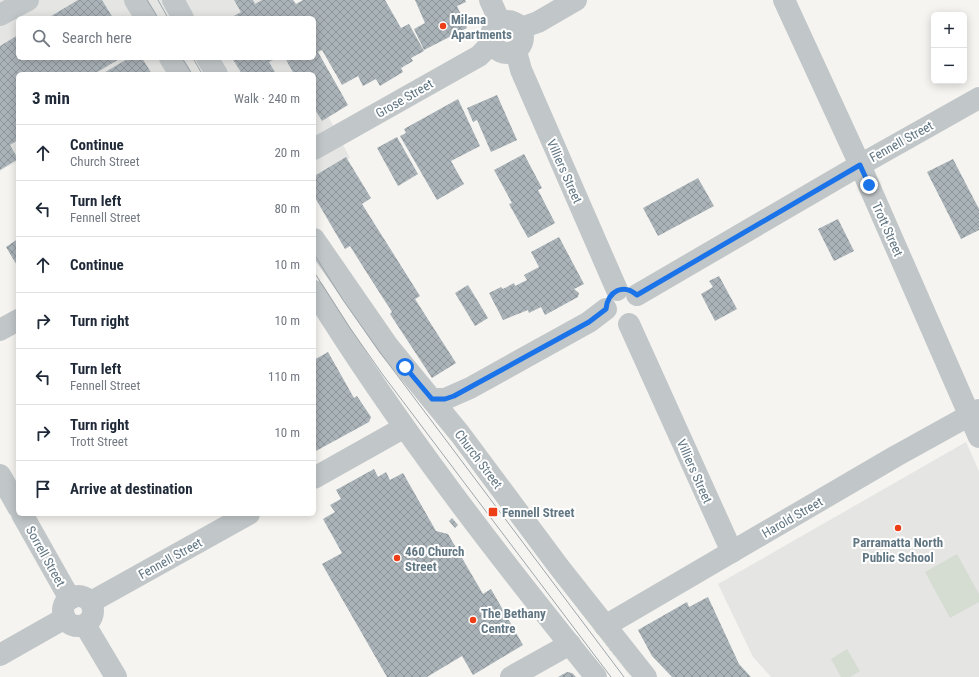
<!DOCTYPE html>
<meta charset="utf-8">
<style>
body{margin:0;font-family:"Roboto Condensed",sans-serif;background:#f2f2f3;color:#1f2937}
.controls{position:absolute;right:12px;top:12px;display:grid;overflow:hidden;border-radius:6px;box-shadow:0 2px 10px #0003}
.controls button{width:36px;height:36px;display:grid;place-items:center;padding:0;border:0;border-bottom:1px solid #e0e1e3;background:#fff;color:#1f2937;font:20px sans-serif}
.stop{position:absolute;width:12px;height:12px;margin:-9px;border:3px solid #1a73e8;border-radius:50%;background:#fff}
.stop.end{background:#1a73e8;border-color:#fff;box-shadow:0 1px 4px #0008}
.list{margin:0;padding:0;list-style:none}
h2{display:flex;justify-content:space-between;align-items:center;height:52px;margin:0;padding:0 16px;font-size:17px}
h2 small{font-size:13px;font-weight:400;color:#747a83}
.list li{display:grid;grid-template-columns:26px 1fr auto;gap:12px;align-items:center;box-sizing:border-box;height:56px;padding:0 16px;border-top:1px solid #e0e1e3}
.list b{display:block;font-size:15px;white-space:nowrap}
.list p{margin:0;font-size:13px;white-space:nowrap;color:#747a83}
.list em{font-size:13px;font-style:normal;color:#747a83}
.icon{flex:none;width:22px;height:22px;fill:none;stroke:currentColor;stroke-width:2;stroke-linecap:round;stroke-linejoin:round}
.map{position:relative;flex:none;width:979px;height:677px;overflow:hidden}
.search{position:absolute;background:#fff;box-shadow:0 2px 10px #0003;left:16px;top:16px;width:300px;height:44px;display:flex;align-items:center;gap:10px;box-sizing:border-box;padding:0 14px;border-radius:6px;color:#747a83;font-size:15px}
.panel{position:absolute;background:#fff;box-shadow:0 2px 10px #0003;left:16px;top:72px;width:300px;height:444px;border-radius:6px}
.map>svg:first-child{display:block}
.built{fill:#e5e6e4}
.grass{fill:url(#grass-dots)}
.pitch{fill:#d5dcd1}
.building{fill:url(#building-cross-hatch)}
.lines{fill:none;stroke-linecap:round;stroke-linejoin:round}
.minor{stroke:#c1c6c8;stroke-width:22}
.tram{stroke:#9fa7ac;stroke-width:1}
.route{stroke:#1a73e8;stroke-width:5}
.poi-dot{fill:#ed3e18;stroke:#fff;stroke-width:1.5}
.labels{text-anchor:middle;stroke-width:4;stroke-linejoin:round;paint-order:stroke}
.poi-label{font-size:13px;font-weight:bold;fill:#617683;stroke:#fff;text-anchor:start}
.street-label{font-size:13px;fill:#617683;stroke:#fff}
</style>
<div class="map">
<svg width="979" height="677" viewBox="0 0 979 677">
<defs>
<pattern id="grass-dots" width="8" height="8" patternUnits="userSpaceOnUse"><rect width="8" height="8" fill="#d5dcd1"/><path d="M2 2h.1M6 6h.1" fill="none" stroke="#b0b7af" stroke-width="1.8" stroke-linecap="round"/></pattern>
<pattern id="building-cross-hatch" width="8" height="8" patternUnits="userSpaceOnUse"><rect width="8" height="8" fill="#aab3b8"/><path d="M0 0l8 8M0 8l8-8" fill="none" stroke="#8e969b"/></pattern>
</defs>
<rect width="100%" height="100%" fill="#f5f4f0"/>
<!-- built -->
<g class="built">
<path d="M0 0H268L277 18H18V58H298L306 74H18V161L0 171Z"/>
<path d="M314 89 350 158 314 179Z"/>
<path d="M966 442 979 471V677H771L753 657 718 584Z"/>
</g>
<!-- grass -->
<path class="grass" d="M554 578 614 649 631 677Z"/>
<!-- pitch -->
<g class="pitch">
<path d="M957 554 979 594V602L950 618 925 572Z"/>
<path d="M847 649 860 671 850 677H841L831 659Z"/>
</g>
<!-- building -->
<g class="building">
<path d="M78 0H102L113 18H48Z"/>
<path d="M234 0H253L255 4 262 0H293L296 4 303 0H385L401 28 409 24 424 51 411 58 413 61 401 68 403 72 380 86 376 79 363 86 358 76 342 85 322 50 318 52 348 105 322 121 314 108V74H294L285 58H314V18H230L241 12Z"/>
<path d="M415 0H465L466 2 457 6 467 28 424 50 414 29 425 23Z"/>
<path d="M18 35V58H121L94 74H18V140L10 145 18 159 0 170V46Z"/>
<path d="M129 58H142L152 74H102Z"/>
<path d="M232 58H277L269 62 276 74H242Z"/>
<path d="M497 95 517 140 491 152 477 120 473 122 467 108Z"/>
<path d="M458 99 480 146 451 161 464 184 437 200 400 136 406 133 404 129Z"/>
<path d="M397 137 418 174 398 186 377 148Z"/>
<path d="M524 154 542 188 538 190 555 223 528 238 509 204 512 203 494 170Z"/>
<path d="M346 157 371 198 362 204 420 296 415 299 456 363 432 378 390 314 392 312 365 270 350 246 345 249 314 196V178L316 175Z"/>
<path d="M953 159 979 209V230L961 239 927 172Z"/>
<path d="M698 178 714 206 658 236 643 208Z"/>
<path d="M838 219 854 251 834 261 818 229Z"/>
<path d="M559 237 584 284 574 289 579 293 578 297 545 315 541 307 529 313 528 310 503 320 489 293 501 287 503 289 514 283 515 286 527 280 524 275 539 267 531 252Z"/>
<path d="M18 239V267L6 247Z"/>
<path d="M719 276 737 309 715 321 701 294 713 287 709 281Z"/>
<path d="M468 285 488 318 475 326 455 293Z"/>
<path d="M328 352 354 398 357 396 371 417 369 422 314 452V360Z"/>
<path d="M374 469 378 477 386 472 390 480 403 473 436 531 448 534 483 594 491 589 523 645 473 675 462 656 427 677H387L322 564 342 553 323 519 335 512 330 505 341 499 336 490Z"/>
<path d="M452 518 458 525 455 528 449 521Z"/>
<path d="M708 597 739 664 751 677H672L652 656 638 630 687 602 689 607Z"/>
<path d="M567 672 572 673 576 677H558Z"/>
</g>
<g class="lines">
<!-- minor -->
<g class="minor">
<path d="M135 0 146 18"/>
<path d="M173 0 183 18"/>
<path d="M490 0 500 22"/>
<path d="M784 0 860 165 979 437"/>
<path d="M0 15 28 0"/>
<circle cx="507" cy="37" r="16"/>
<path d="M521 28 538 22 576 0"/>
<path d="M516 51 521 70 617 290"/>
<path d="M170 58 180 74"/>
<path d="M207 58 217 74"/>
<path d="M314 149 479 56 492 43"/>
<path d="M314 239 388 346 460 434 559 567 646 677"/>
<path d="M314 291C399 428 495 552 596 677"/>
<path d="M637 295 860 165 979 98"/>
<path d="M629 324 732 552"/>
<path d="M0 330 18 320"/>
<path d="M432 399H445L470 388 589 322 606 309"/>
<path d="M0 475 18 507"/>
<path d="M314 478 403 428"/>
<path d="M22 514 70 599"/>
<circle cx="78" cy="611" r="15"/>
<path d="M91 602 249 514"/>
<path d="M85 625 116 677"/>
<path d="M605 626 896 456 979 410"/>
<path d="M0 655 65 618"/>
<path d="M511 677 570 644"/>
</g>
<!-- tram -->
<g class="tram">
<path d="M147 0 158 18"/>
<path d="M158 0 168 18"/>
<path d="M182 58 192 74"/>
<path d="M193 58 202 74"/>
<path d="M314 254 343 300 379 351 624 677"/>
<path d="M314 272 350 328 383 375 611 677"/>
</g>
</g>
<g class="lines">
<!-- route -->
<path class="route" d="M405 367 432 399H445L454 396 589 322 606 309C608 291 623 283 637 295L860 165 869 185"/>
</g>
<!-- markers -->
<g class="poi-dot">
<circle cx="443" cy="26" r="4"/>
<rect x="488" y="507" width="10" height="10" rx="2"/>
<circle cx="898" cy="528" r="4"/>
<circle cx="397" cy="558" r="4"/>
<circle cx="473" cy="620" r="4"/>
</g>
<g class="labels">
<!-- poi labels -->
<g class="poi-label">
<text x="451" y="24">Milana<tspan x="451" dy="15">Apartments</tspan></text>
<text x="502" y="517">Fennell Street</text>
<text x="898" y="547" text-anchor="middle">Parramatta North<tspan x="898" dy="15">Public School</tspan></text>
<text x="405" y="556">460 Church<tspan x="405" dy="15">Street</tspan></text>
<text x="481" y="618">The Bethany<tspan x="481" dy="15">Centre</tspan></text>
</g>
<!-- street labels -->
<g class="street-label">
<text transform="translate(404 98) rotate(-30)" y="5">Grose Street</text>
<text transform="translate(901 141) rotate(-29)" y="5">Fennell Street</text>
<text transform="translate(565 171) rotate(66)" y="5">Villiers Street</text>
<text transform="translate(888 229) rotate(66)" y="5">Trott Street</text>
<text transform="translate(479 459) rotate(53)" y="5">Church Street</text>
<text transform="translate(695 471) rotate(66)" y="5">Villiers Street</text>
<text transform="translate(792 517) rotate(-30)" y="5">Harold Street</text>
<text transform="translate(46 556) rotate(61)" y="5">Sorrell Street</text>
<text transform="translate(170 558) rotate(-29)" y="5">Fennell Street</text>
</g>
</g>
</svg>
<div class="controls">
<button>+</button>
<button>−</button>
</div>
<div class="stop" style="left:405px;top:367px"></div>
<div class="stop end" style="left:869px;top:185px"></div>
<div class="search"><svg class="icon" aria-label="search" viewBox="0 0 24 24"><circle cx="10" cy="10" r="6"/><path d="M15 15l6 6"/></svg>Search here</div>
<section class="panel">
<h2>3 min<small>Walk · 240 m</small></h2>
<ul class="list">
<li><svg class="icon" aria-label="ahead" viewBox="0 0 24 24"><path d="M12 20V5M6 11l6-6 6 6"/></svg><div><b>Continue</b><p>Church Street</p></div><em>20 m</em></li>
<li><svg class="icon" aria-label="left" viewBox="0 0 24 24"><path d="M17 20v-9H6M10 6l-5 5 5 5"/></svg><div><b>Turn left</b><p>Fennell Street</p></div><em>80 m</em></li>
<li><svg class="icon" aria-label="ahead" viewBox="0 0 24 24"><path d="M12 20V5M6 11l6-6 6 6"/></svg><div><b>Continue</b></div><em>10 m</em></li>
<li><svg class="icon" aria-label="right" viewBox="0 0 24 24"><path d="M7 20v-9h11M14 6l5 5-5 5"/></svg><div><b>Turn right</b></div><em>10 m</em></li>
<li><svg class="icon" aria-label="left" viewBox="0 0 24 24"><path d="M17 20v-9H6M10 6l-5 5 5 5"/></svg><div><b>Turn left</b><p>Fennell Street</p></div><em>110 m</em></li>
<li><svg class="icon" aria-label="right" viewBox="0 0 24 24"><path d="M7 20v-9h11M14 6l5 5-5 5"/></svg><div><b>Turn right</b><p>Trott Street</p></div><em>10 m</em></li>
<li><svg class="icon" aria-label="arrive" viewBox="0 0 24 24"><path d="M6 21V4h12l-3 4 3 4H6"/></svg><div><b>Arrive at destination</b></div></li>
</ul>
</section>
</div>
